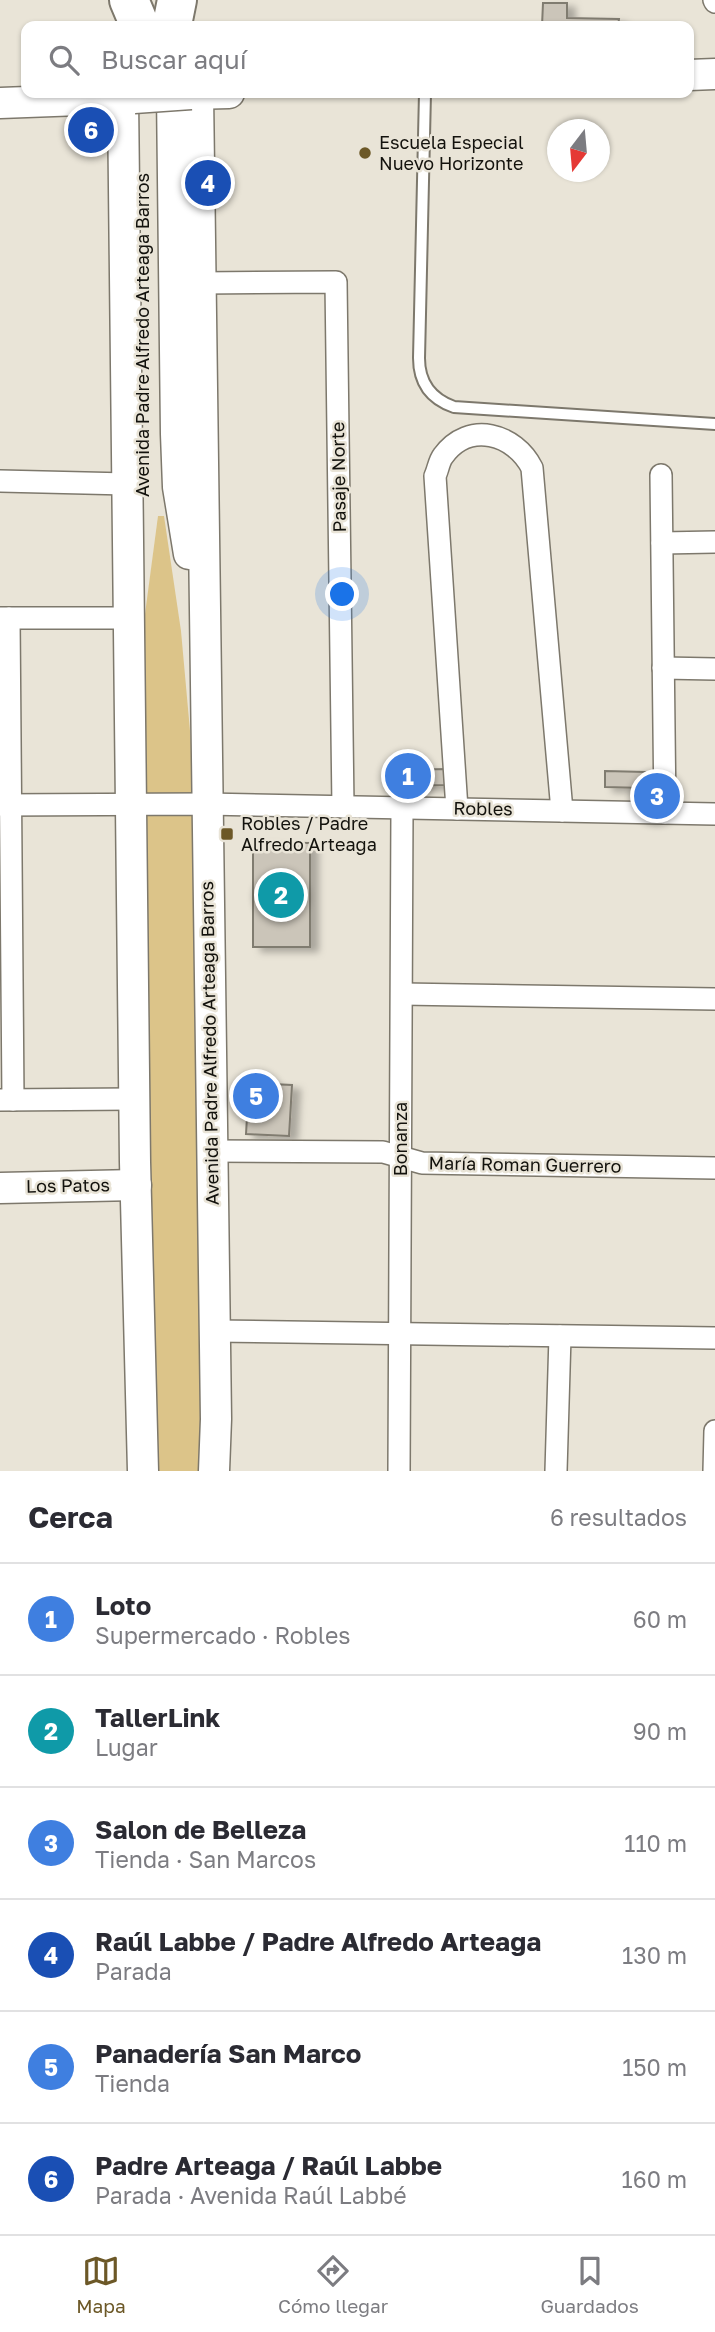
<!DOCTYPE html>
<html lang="es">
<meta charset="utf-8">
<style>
body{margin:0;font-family:"Golos Text",sans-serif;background:#f7f7f7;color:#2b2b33}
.compass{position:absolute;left:547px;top:119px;width:63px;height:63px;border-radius:50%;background:#fff;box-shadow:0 2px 5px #0004;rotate:196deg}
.you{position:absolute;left:343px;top:595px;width:24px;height:24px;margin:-18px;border:5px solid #fff;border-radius:50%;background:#1a73e8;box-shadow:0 0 0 10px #1a73e833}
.badge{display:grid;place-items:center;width:46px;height:46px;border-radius:50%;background:#6c5827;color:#fff;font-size:23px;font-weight:700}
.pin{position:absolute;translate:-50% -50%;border:4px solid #fff;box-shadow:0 2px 7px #0006}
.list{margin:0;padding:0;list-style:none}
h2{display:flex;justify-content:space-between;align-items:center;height:91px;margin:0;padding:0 28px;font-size:30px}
h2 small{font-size:23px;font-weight:400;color:#7c7c81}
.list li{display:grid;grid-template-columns:46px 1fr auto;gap:21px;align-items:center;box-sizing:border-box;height:112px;padding:0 28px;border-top:2px solid #e1e1e2}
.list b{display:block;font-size:26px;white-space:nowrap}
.list p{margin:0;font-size:23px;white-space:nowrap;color:#7c7c81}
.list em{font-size:23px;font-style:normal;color:#7c7c81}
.icon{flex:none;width:38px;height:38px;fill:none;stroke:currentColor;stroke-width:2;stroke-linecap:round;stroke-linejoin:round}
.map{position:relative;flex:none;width:715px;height:1471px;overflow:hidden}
.search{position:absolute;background:#fff;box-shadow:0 2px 5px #0004;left:21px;right:21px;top:21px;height:77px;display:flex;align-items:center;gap:18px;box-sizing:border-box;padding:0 24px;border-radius:14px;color:#7c7c81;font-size:26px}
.sheet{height:763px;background:#fff}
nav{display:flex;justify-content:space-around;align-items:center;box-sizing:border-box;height:98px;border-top:2px solid #e1e1e2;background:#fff;font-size:19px;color:#7c7c81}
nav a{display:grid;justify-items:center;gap:4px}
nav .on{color:#6c5827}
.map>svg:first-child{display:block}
.green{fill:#dcc489}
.building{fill:#cbc5b9;stroke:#807b70;stroke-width:2;filter:url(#shadow)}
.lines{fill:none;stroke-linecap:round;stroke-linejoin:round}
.lane-casing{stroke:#7d786c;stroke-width:14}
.street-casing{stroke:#7d786c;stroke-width:24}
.secondary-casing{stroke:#7d786c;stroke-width:33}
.highway-casing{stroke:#7d786c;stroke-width:42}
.lane{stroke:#fff;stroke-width:10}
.street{stroke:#fff;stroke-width:21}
.secondary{stroke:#fff;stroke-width:30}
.highway{stroke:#fff;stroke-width:38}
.secondary-bridge-casing{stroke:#7d786c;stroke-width:33;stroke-linecap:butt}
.secondary-bridge{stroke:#fff;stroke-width:30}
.poi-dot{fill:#6c5827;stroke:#e9e4d7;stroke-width:2.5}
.labels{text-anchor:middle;stroke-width:5;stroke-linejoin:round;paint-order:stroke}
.poi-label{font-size:18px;fill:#13120d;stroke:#e9e4d7;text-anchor:start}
.street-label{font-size:18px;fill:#13120d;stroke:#e9e4d7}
</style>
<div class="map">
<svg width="715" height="1471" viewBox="0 0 715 1471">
<defs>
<filter id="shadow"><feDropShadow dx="8" dy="4.5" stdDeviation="3.5" flood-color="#0004"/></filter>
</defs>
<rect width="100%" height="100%" fill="#e9e4d7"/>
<!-- green -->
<path class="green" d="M158 516H164L181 631 194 775 202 1471H153L143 629Z"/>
<!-- building -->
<g class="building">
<path d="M543 3H567V18L619 19 618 26H542Z"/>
<path d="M447 769V785L398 786 397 770Z"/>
<path d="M605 771 646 772 645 788 605 787Z"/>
<path d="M253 842 310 843V947H253Z"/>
<path d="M249 1083 292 1085 289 1136 246 1134Z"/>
</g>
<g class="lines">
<!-- lane casing -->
<g class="lane-casing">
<path id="lane" d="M425 93 419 358C419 383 431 399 454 407L715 424"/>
</g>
<!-- street casing -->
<g class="street-casing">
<g id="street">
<path d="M714 0 715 2"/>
<path d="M200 283 336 282 343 807"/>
<path d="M661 475 665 813"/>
<path d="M0 481 127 484"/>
<path d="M662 543 715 542"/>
<path d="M0 618H130"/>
<path d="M9 618 13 1100"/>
<path d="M663 668 715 669"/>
<path d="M0 805 206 804 715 814"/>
<path d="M457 809 435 476C438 470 439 461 443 456 469 420 515 434 532 468L562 811"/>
<path d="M402 994 715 999"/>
<path d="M0 1100 134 1099"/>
<path d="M211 1151 383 1152 422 1163 715 1168"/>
<path d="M215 1331 715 1338"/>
<path d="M399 1471 402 808"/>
<path d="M556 1471 560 1336"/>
<path d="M714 1471 715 1431"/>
</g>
</g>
<!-- secondary casing -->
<g class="secondary-casing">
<g id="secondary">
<path d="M689 75 715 74"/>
<path d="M172 93 176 434 178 487 189 554"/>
<path d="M191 94 229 93"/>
<path d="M198 94 216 1419 214 1471"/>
<path d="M123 98 135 1162 143 1471"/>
<path d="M0 103 134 98"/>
<path d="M0 1188 136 1185"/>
</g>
</g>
<!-- highway casing -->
<g class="highway-casing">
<g id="highway">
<path d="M129 0 140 26"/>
<path d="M172 25 177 0"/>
</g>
</g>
<!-- lane -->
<use href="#lane" class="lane"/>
<!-- street -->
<use href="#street" class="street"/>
<!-- secondary -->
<use href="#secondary" class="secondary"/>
<!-- highway -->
<use href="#highway" class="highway"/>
<!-- secondary-bridge casing -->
<g class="secondary-bridge-casing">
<path id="secondary-bridge" d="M134 98 191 94"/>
</g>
<!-- secondary-bridge -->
<use href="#secondary-bridge" class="secondary-bridge"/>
</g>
<!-- markers -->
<g class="poi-dot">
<circle cx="365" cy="153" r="7"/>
<rect x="220" y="827" width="14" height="14" rx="3.5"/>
</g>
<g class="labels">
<!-- poi labels -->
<g class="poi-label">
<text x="379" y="149">Escuela Especial<tspan x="379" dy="21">Nuevo Horizonte</tspan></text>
<text x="241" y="830">Robles / Padre<tspan x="241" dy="21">Alfredo Arteaga</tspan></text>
</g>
<!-- street labels -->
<g class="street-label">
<text transform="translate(143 335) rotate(-90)" y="6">Avenida Padre Alfredo Arteaga Barros</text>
<text transform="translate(339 477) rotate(-91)" y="6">Pasaje Norte</text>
<text transform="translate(483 809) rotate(1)" y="6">Robles</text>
<text transform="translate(210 1043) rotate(-91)" y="6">Avenida Padre Alfredo Arteaga Barros</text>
<text transform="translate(401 1139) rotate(-90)" y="6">Bonanza</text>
<text transform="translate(525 1165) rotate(1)" y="6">María Roman Guerrero</text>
<text transform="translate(68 1186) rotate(-1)" y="6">Los Patos</text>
</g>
</g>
</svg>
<svg class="compass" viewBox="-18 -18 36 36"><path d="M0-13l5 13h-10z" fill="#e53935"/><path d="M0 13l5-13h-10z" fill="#7c7c81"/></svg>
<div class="you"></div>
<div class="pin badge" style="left:408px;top:776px;background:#3f7fe0">1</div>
<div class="pin badge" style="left:281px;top:895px;background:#0f9aa8">2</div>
<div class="pin badge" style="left:657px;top:796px;background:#3f7fe0">3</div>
<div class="pin badge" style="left:208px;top:183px;background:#1a4fb4">4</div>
<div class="pin badge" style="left:256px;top:1096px;background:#3f7fe0">5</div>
<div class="pin badge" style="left:91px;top:130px;background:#1a4fb4">6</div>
<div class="search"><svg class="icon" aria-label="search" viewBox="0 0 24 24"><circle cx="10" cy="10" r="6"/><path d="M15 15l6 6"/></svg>Buscar aquí</div>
</div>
<section class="sheet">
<h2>Cerca<small>6 resultados</small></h2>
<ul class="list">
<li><span class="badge" style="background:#3f7fe0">1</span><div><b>Loto</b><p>Supermercado · Robles</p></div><em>60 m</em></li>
<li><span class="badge" style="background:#0f9aa8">2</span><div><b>TallerLink</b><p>Lugar</p></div><em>90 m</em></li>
<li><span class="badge" style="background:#3f7fe0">3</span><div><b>Salon de Belleza</b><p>Tienda · San Marcos</p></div><em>110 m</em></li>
<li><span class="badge" style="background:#1a4fb4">4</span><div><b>Raúl Labbe / Padre Alfredo Arteaga</b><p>Parada</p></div><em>130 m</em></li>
<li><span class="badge" style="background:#3f7fe0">5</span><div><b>Panadería San Marco</b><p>Tienda</p></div><em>150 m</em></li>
<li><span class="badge" style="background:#1a4fb4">6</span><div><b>Padre Arteaga / Raúl Labbe</b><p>Parada · Avenida Raúl Labbé</p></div><em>160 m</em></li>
</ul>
</section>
<nav>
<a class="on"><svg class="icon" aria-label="map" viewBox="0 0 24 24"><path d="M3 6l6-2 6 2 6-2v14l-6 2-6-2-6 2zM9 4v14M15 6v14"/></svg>Mapa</a>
<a><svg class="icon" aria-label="directions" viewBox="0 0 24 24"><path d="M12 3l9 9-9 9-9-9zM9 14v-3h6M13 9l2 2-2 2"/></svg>Cómo llegar</a>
<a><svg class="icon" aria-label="saved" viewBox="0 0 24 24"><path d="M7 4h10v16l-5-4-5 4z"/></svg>Guardados</a>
</nav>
